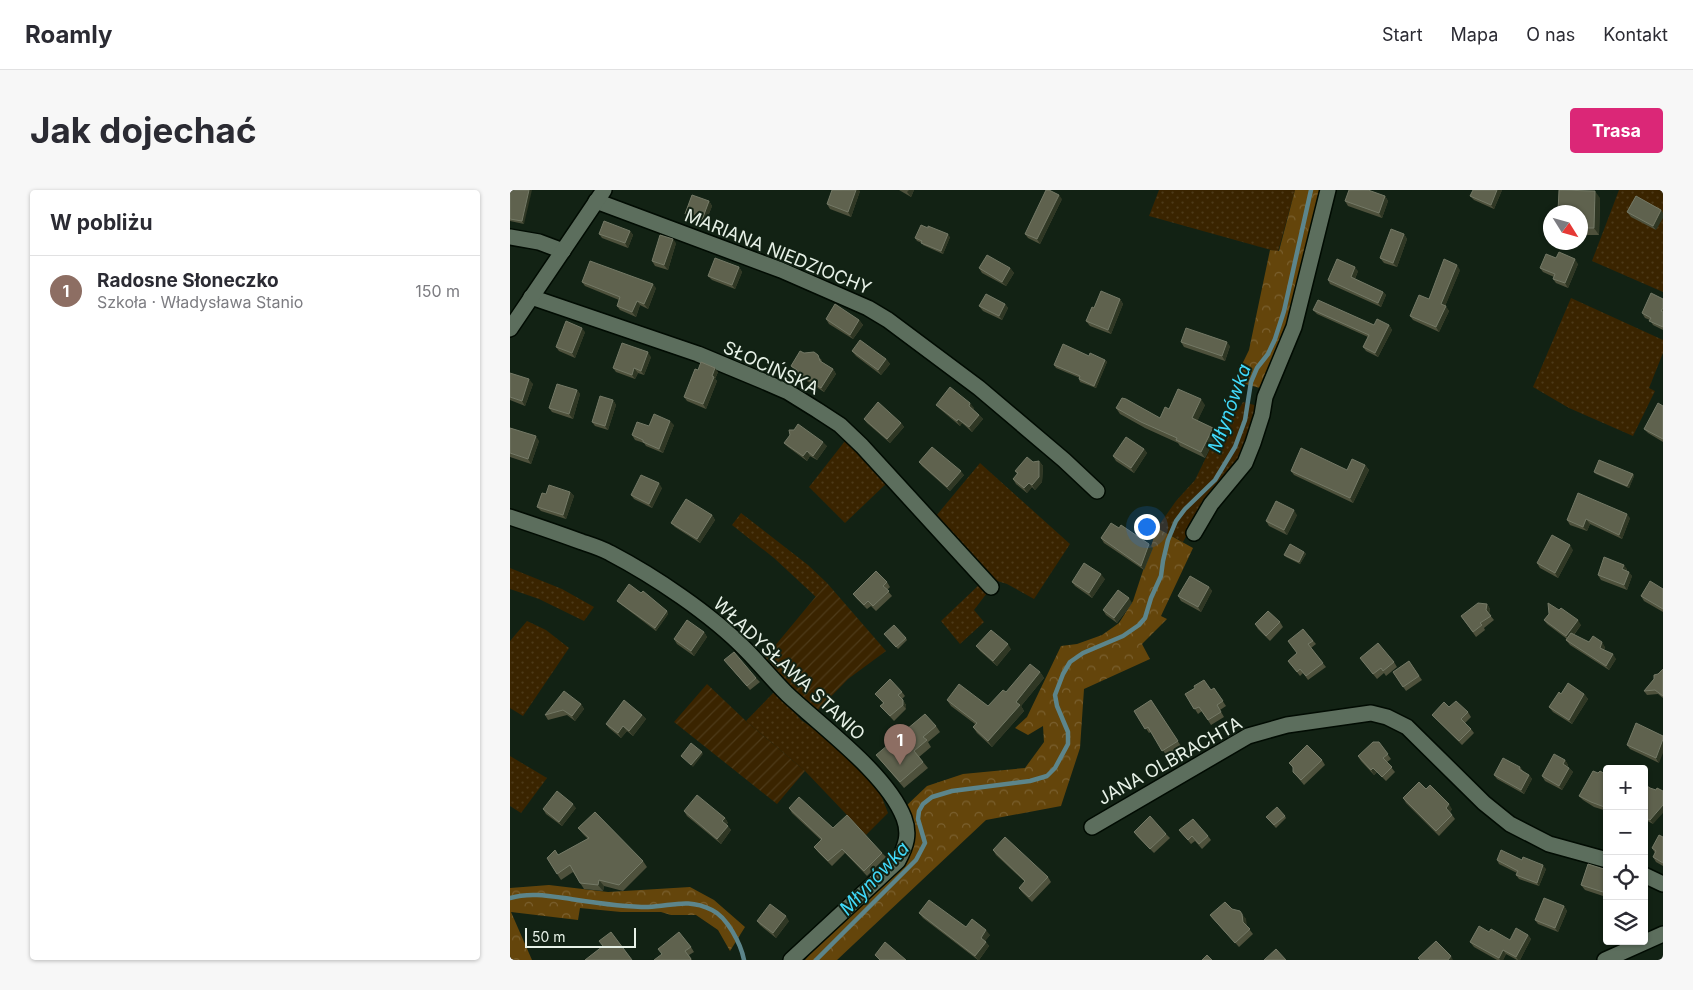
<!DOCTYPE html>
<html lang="pl">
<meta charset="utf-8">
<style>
body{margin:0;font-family:Inter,sans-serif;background:#f7f7f7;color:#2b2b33}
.controls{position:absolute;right:15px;bottom:15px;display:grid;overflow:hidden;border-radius:5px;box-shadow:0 1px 4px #0004}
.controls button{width:45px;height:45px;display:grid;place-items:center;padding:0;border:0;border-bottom:1px solid #e1e1e2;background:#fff;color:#2b2b33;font:25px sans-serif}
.compass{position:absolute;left:1033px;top:15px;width:45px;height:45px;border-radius:50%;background:#fff;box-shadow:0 1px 4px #0004;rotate:127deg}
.scale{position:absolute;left:15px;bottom:12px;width:111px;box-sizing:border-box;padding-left:5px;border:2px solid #e7f1e7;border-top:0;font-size:14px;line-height:18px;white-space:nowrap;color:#e7f1e7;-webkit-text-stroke:4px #122214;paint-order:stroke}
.you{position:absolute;left:636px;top:336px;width:18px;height:18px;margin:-12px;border:4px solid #fff;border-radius:50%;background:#1a73e8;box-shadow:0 0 0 8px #1a73e833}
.badge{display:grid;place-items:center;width:32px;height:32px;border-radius:50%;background:#db2777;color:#fff;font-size:16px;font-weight:700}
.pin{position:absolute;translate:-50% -41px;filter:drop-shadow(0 1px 2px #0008)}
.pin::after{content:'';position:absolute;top:26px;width:18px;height:15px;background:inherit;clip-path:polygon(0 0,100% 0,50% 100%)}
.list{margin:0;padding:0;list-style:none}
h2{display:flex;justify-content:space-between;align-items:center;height:65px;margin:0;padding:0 20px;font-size:21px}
h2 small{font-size:16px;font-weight:400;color:#7c7c81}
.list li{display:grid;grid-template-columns:32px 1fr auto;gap:15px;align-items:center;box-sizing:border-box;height:70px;padding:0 20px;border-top:1px solid #e1e1e2}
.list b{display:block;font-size:19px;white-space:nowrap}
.list p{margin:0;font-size:16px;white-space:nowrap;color:#7c7c81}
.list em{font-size:16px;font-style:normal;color:#7c7c81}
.icon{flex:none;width:28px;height:28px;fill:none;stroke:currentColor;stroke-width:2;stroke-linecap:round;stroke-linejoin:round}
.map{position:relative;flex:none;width:1153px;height:770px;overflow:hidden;border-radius:5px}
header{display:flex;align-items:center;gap:30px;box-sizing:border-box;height:70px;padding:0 25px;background:#fff;border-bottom:1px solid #e1e1e2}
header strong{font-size:24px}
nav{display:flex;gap:28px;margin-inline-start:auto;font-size:18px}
.intro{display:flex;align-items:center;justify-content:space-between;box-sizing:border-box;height:120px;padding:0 30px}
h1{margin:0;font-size:35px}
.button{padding:12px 22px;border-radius:5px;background:#db2777;color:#fff;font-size:18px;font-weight:700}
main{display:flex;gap:30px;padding:0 30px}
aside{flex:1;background:#fff;border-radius:5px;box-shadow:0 1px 4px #0004}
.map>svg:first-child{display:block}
.grass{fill:url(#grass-dots)}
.forest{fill:url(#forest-crowns)}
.garden{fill:url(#garden-furrows)}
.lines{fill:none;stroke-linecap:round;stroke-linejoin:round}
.stream{stroke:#5c858b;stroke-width:4.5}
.minor-casing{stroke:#010b02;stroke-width:18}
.minor{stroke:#5c6e5d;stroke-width:15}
.wall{fill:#4e513c}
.shaded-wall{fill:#2f3724}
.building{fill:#5f624e;stroke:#747966}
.labels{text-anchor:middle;stroke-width:4;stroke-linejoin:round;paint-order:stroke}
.street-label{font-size:18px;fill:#e7f1e7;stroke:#122214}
.water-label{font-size:19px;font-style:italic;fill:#41dafb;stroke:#122214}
</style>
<header>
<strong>Roamly</strong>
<nav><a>Start</a><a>Mapa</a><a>O nas</a><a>Kontakt</a></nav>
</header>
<div class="intro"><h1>Jak dojechać</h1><a class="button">Trasa</a></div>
<main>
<aside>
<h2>W pobliżu<small></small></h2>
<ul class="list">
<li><span class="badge" style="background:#8d6e63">1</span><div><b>Radosne Słoneczko</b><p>Szkoła · Władysława Stanio</p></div><em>150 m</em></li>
</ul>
</aside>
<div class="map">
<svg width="1153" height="770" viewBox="0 0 1153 770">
<defs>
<pattern id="grass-dots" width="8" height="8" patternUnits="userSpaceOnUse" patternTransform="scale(1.25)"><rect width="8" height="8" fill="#3a2400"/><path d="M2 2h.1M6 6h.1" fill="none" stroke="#4d3a19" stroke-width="1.8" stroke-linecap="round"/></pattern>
<pattern id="forest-crowns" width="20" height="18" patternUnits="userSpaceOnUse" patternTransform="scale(1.25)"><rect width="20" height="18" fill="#64450b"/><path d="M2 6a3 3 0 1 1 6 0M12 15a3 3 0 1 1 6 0" fill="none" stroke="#7a602f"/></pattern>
<pattern id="garden-furrows" width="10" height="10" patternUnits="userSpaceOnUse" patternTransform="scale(1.25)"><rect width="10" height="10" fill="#3a2400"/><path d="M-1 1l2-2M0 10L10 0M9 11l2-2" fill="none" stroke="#4d3a19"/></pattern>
</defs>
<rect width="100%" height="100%" fill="#122214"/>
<!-- grass -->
<g class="grass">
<path d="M649 0H785L768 62 639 26Z"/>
<path d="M1109 0H1153V102L1082 71Z"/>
<path d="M1061 108 1153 150V163L1139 198 1145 201 1123 246 1059 218 1023 197Z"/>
<path d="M733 212 748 216 729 271 690 320 673 352 647 338 666 311 685 290 721 216 729 219Z"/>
<path d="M335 251 378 292 335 333 299 297Z"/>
<path d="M470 273 560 354 524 409 497 394 484 390 426 326Z"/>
<path d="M231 323 298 375 317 393 306 407 264 368 222 335Z"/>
<path d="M0 378 52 399 84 417 74 431 29 409 0 399Z"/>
<path d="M471 393 477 403 464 420 474 432 450 454 431 431Z"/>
<path d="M17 431 36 440 59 458 13 526 0 518V451Z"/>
<path d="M266 500 291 530 319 549 347 574 371 605 378 623 356 645 295 581 236 531Z"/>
<path d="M0 566 37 588 11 623 0 616Z"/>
</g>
<!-- forest -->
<g class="forest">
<path d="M785 0H812C799 54 787 115 766 167 762 177 755 188 750 198L724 191 739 160 760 60 769 61Z"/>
<path d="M647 338 683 358 651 426 657 429 632 454 640 469 574 499 570 558 551 616 476 630 327 770H295L314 748 391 676 396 616 417 596 453 584 515 578 534 552 533 536 518 545 505 538 517 527 551 456 567 454 592 445 609 433 623 411Z"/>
<path d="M39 695 98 702 180 697 204 710 235 737 220 761 208 740 186 725H161L151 722H111L70 718 68 730 1 722 22 770H0V698Z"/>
</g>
<!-- garden -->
<g class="garden">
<path d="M317 393 376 461 338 489 306 522 254 469Z"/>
<path d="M197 494 236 531 295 581 267 614 164 532Z"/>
</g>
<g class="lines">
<!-- stream -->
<g class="stream">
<path d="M0 708C20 702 40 706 61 709 87 713 112 717 138 717 163 716 177 708 202 720 217 727 231 754 234 770"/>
<path d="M306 770 406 670 415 653 408 629 409 621 413 614 422 607 442 601 520 591 537 586 545 578 558 554V542L547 516 545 505 553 484 560 472 573 463 613 446 629 435 635 428 641 408 651 386 653 371 658 350 666 331 675 319 705 290 725 257 735 230 741 192 747 178 758 164 765 149 774 121 801 0"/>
</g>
<!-- minor casing -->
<g class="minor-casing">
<g id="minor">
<path d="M86 11 271 80 358 118 378 130 469 198 554 270 587 301"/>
<path d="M0 47 29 52 53 61"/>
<path d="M21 107 188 164 253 191 278 202 307 220 330 235 352 256 481 397"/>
<path d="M0 139 94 0"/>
<path d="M0 327C24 335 48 343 72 352 81 355 91 358 100 363 144 386 201 424 236 460 250 474 263 490 277 504 312 537 377 584 394 628 400 644 396 656 388 671L281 770"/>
<path d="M684 343 701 314 735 273 743 253 752 225 755 207 784 137 818 0"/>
<path d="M582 637 738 546 777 535 861 523 877 527 897 537 974 613 1000 634 1039 654 1097 670"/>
<path d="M1134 685 1153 694"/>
<path d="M1095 770 1153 744"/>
</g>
</g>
<!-- minor -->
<use href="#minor" class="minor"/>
</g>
<!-- wall -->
<g class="wall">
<path d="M0 0 14 34 0 31Z"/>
<path d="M389 0H404L401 7Z"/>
<path d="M992 0 984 19 964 10 960 6Z"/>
<path d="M350 1 341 27 320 19 317 14Z"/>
<path d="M875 6 878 11 872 28 838 16 835 11Z"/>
<path d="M1126 6 1146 40 1121 27 1117 22Z"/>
<path d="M1090 8 1089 45H1070V22Z"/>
<path d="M552 9 530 54 518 48 515 44Z"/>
<path d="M199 11 202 16 195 34 178 28 175 24Z"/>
<path d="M120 41 123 45 118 58 92 48 89 44Z"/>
<path d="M894 44 897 49 887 77 874 73 870 68Z"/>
<path d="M440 47 433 64 413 55 412 53 407 51 405 48Z"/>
<path d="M166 53 158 80 145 76 142 71Z"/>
<path d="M1046 68 1068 74 1058 98 1046 93 1043 89 1044 87 1033 82 1030 78Z"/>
<path d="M229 77 232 82 225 99 202 90 198 86Z"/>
<path d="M469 78H500L504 83 496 96 472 83Z"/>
<path d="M950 80 935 116 939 121 929 142 903 130 900 126Z"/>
<path d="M848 81 845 89 873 102 876 105 871 117 820 94 818 90Z"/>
<path d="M72 92 146 98 138 119 130 115 126 127 110 120 107 116 109 110 75 96Z"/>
<path d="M610 109 613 114 601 144 580 136 576 131 584 118Z"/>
<path d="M1153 109V140L1143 135 1140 130 1135 128 1132 123Z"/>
<path d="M495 114 498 118 492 130 473 121 469 116Z"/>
<path d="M803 120 864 135H879L882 140 868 167 856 161 853 157 858 147 807 124Z"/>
<path d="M316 129 349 130 353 135 343 149 319 134Z"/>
<path d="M75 142 65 168 49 161 46 157Z"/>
<path d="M671 152 720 156 715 171 674 157Z"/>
<path d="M342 161 376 169 380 174 371 185 346 166Z"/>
<path d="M294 163 311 169 312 172 323 179 326 184 314 202 289 186 281 176Z"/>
<path d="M141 167 134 185 128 183 125 189 106 182 103 178Z"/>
<path d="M595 170 597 172 586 198 570 192 569 189 570 188 546 178 544 175Z"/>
<path d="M188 180 208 182 205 189 207 191 196 219 177 211 174 207Z"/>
<path d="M0 183 23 194 15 216 0 210Z"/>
<path d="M67 200 70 204 63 229 42 222 39 218Z"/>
<path d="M103 210 106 215 98 240 85 236 82 232Z"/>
<path d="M426 215 464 218 463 219 473 229 462 242 452 233 450 236 430 219Z"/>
<path d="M695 215 687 231 703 238 707 244 695 268 670 256 668 253 635 238 610 224 606 218 650 228 659 219Z"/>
<path d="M1153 216V252L1138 243 1134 239Z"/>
<path d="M354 229 391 233 394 237 380 253 357 233Z"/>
<path d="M164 235 153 263 136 256 134 253 125 250 122 245 139 236Z"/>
<path d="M0 238 29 251 21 274 0 267Z"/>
<path d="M274 253 317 256 307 270 300 266 297 271 278 257Z"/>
<path d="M634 259 637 263 624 283 606 271 603 266Z"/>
<path d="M529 271 533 276 532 292 525 300 522 297 517 303 506 294 503 289 507 284 505 281 523 272Z"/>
<path d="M409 272 454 285 440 301 412 276Z"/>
<path d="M855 275 859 280 843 313 784 285 781 281 837 280Z"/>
<path d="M1084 282 1123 284 1124 286 1119 298 1086 284Z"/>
<path d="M152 298 142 318 124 309 121 305Z"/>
<path d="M60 302 64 306 56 329 31 321 27 317 36 304Z"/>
<path d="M202 325 205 330 190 353 165 337 161 333Z"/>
<path d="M787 325 777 345 759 336 756 331Z"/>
<path d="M1120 328 1112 349 1080 334 1077 341 1060 335 1057 330Z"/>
<path d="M609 338 643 358 634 380 594 353 591 348Z"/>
<path d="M1063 360 1048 388 1030 378 1027 373Z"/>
<path d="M794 362 796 364 790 374 776 367 774 365Z"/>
<path d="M1117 379V381L1122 386 1117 400 1091 390 1088 385Z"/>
<path d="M595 389 582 408 565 396 562 392Z"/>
<path d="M377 392 380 397 377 400 382 406 366 421 361 416 357 419 346 408 343 404Z"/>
<path d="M699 397 702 401 691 422 671 411 668 406Z"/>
<path d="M1153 399V422L1134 411 1131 406Z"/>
<path d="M107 411 157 421 158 424 146 441 109 413Z"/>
<path d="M622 413 607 433 596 425 593 420Z"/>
<path d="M977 414 980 419 979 424 984 430 974 438 975 440 966 447 951 426Z"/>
<path d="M1039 424 1071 435 1064 445 1079 452 1095 457 1094 460 1106 469 1099 480 1060 455 1056 450 1057 449 1037 434 1034 430Z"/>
<path d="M770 432 773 437 760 451 748 439 745 434Z"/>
<path d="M793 439 806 454 801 458 816 477 798 490 793 483 790 486 778 471 787 463Z"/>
<path d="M194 442 197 447 184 466 167 454 164 449Z"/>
<path d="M374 444 396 448 397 450 388 459Z"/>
<path d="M466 456 501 459 487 476 470 461Z"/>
<path d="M850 468 884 472 887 477 876 486 874 483 867 489Z"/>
<path d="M214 470 246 488 250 492 240 500Z"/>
<path d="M899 471 912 490 896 501 883 482Z"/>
<path d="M1153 479V508L1148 504 1137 505 1134 501 1148 484Z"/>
<path d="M530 482 534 488 511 516 514 521 482 557 467 543 463 537 465 534 441 516 437 510 478 516 496 502Z"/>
<path d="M704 498 716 516 710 520 714 527 701 535 692 521 688 524 675 504 701 500Z"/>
<path d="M392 502 395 506 392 509 396 515V519L384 531 370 516 373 513 365 504Z"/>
<path d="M1051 504H1074L1078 509 1062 534 1043 522 1039 517Z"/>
<path d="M641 510 671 556 656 565 641 542 639 543 624 521Z"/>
<path d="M71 514 74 519 65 531 57 525 38 530 35 525Z"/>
<path d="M939 517 958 522 961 527 955 533 961 539 964 543 952 555 922 525Z"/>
<path d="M132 525 136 529 123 546 117 541 111 548 99 538 96 534Z"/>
<path d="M1126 533 1149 573 1120 559 1117 555Z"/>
<path d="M426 536 430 542 418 552 421 557 409 567 418 578 394 598 366 565Z"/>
<path d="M869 552 881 569 877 572 885 582 876 591 867 582 864 585 851 571 848 566Z"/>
<path d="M812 570 815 575 794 595 783 582V578L779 573Z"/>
<path d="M1055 570 1058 575 1057 577 1059 578 1063 582 1052 600 1035 591 1032 586Z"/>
<path d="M1010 577 1013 581 1019 585 1022 589 1014 604 987 589 984 585Z"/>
<path d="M1088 583 1097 585V621L1084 617 1073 610 1069 606Z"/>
<path d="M1134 594 1143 634 1134 629Z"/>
<path d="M893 608 942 619 940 622 945 629 929 646 896 613Z"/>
<path d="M66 618 52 636 36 624 33 619Z"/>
<path d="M279 618 323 638 372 663 376 667 357 686 335 663 322 676 308 662 304 657 311 650 282 623Z"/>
<path d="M174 621 215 628 218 633 216 634 221 640 211 654 177 626Z"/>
<path d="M775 626 776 628 766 638 756 627Z"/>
<path d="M68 638 133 671 137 677 113 701 94 696 93 701 74 699 63 682 51 690 37 668 48 665 78 649 73 644Z"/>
<path d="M669 640 698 646 701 650 692 659 685 651 681 654Z"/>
<path d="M624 642 656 644 660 648 644 663 627 646Z"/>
<path d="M1153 647V676L1146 672 1143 667 1145 663 1142 658Z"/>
<path d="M483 660 538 687 541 692 522 712 512 702 509 698 515 692 486 665Z"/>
<path d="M987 670H1012L1036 679 1029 696 1009 689 1006 685 1007 683 989 674Z"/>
<path d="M1078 674 1096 707 1075 700 1071 695Z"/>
<path d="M1054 716 1057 721 1048 742 1028 734 1025 730Z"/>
<path d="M722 719 736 729V735L743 744 729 757 704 730 700 725Z"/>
<path d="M409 723 480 745 475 751 479 756 469 770H468L413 728Z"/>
<path d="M247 731H279L266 748 250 735Z"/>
<path d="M979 742 1000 750 1018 745 1021 749 1010 770H1007L996 764 993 770H987L964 757 960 752Z"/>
<path d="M181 757 184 762 179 765 182 770H144Z"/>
</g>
<!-- shaded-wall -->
<g class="shaded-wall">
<path d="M19 0H22L14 34 12 31Z"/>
<path d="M346 0H349L350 1 341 27 338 22Z"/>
<path d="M399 0H404L401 7 397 2Z"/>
<path d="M987 0H992L984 19 981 15Z"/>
<path d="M1085 1 1090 8 1089 45 1084 38Z"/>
<path d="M549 5 552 9 530 54 527 49Z"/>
<path d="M875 6 878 11 872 28 869 23Z"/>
<path d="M199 11 202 16 195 34 192 30Z"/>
<path d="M1151 20 1153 23V28L1146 40 1143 36Z"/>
<path d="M120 41 123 45 118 58 115 53Z"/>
<path d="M438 44 440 47 433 64 431 61Z"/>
<path d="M894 44 897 49 887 77 883 73Z"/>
<path d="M163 49 166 53 158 80 154 75Z"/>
<path d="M1065 69 1068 74 1058 98 1055 93Z"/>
<path d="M947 75 950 80 934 119 931 114Z"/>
<path d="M229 77 232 82 225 99 222 95Z"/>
<path d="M845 77 848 81 844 91 841 87Z"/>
<path d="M500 78 504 83 496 96 492 92Z"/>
<path d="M143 94 146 98 138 119 134 114Z"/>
<path d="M873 102 876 105 871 117 868 113Z"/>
<path d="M610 109 613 114 601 144 598 140Z"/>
<path d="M127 111 130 115 126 127 122 122Z"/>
<path d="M495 114 498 118 492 130 489 126Z"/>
<path d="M936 116 939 121 929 142 926 137Z"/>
<path d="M349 130 353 135 343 149 340 145Z"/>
<path d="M879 135 882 140 868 167 865 163Z"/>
<path d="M72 138 75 142 65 168 62 163Z"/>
<path d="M717 152 720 156 715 171 712 166Z"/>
<path d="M138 162 141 167 134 185 131 181Z"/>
<path d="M376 169 380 174 371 185 368 180Z"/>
<path d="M595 170 597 172 586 198 584 196Z"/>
<path d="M124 178 128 183 125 189 122 185Z"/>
<path d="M205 178 208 182 205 189 207 191 196 219 193 214Z"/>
<path d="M323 179 326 184 314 202 311 198Z"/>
<path d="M19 189 23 194 15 216 12 211Z"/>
<path d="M67 200 70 204 63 229 59 224Z"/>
<path d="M691 209 695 215 686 234 682 228Z"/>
<path d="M103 210 106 215 98 240 95 236Z"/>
<path d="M460 213 464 218 462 221 459 216Z"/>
<path d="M469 225 473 229 462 242 459 237Z"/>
<path d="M448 229 452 233 450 236 447 231Z"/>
<path d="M160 231 164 235 153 263 149 259Z"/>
<path d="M391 233 394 237 380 253 377 249Z"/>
<path d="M703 238 707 244 695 268 691 262Z"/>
<path d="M26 246 29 251 21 274 18 269Z"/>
<path d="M313 252 317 256 307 270 303 266Z"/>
<path d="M634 259 637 263 624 283 621 278Z"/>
<path d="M297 261 300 266 297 271 293 266Z"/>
<path d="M529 271 533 276 532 292 525 300 522 295Z"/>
<path d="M855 275 859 280 843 313 840 308Z"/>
<path d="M451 281 454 285 440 301 437 297Z"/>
<path d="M1123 284 1124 286 1119 298 1117 296Z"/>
<path d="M149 293 152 298 142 318 139 314Z"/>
<path d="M519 293 522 297 517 303 514 298Z"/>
<path d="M60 302 64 306 56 329 53 325Z"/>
<path d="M784 320 787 325 777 345 774 340Z"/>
<path d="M1117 324 1120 328 1112 349 1109 345Z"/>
<path d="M202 325 205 330 190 353 187 349Z"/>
<path d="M1076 329 1080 334 1077 341 1073 337Z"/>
<path d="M639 354 643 358 634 380 631 376Z"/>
<path d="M1060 355 1063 360 1048 388 1045 383Z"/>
<path d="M794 362 796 364 790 374 789 372Z"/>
<path d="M1114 375 1117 379 1115 384 1112 379Z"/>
<path d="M1119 382 1122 386 1117 400 1114 395Z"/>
<path d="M591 384 595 389 582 408 579 403Z"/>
<path d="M699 397 702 401 691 422 688 417Z"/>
<path d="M619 408 622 413 607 433 604 428Z"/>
<path d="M977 414 980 419 979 424 976 420Z"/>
<path d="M157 421 158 424 146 441 145 438Z"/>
<path d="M1068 430 1071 435 1059 451 1056 446Z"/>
<path d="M194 442 197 447 184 466 181 461Z"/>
<path d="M1092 452 1095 457 1093 462 1090 458Z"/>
<path d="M498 454 501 459 487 476 483 471Z"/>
<path d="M1103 464 1106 469 1099 480 1096 476Z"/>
<path d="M530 482 534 488 511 516 514 521 482 557 478 551 506 512Z"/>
<path d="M1074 504 1078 509 1062 534 1059 530Z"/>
<path d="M393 510 396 515V519L393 515Z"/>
<path d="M71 514 74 519 65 531 62 526Z"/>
<path d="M132 525 136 529 123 546 119 541Z"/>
<path d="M113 536 117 541 111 548 108 543Z"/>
<path d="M1153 549V563L1149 573 1146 568Z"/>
<path d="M192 562 193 564 183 577 181 575Z"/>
<path d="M1055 570 1058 575 1056 579 1053 574Z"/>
<path d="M863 578 867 582 864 585 861 580Z"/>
<path d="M1059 578 1063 582 1052 600 1049 596Z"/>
<path d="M1019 585 1022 589 1014 604 1011 600Z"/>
<path d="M63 614 66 618 52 636 49 632Z"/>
<path d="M939 614 942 619 939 623 936 618Z"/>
<path d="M1153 615V623L1143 634 1140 630Z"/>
<path d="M215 628 218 633 215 636 212 631Z"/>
<path d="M218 636 221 640 211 654 207 649Z"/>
<path d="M1033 675 1036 679 1029 696 1027 693Z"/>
<path d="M1097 689V704L1096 707 1093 702Z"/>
<path d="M89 690 94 696 93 701 88 695Z"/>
<path d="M1054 716 1057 721 1048 742 1045 738Z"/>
<path d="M732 724 736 729 737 736 733 732Z"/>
<path d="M276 726 279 731 266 748 263 743Z"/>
<path d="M476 740 480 745 474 752 471 748Z"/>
<path d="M1018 745 1021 749 1010 770H1008L1006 767Z"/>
<path d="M476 752 479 756 469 770H468L465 766Z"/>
<path d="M993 760 996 764 993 770H990L989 768Z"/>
<path d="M941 766 943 770H938Z"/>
</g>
<!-- building -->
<g class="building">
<path d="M0 0H19L12 31 0 29Z"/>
<path d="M322 0H346L338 22 317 14Z"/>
<path d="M536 0H539L549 5 527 49 515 44Z"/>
<path d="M839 0H858L875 6 869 23 835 11Z"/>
<path d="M963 0H987L981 15 960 6Z"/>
<path d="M1049 0 1085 1 1084 38H1070V22H1048Z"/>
<path d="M182 5 199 11 192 30 175 24Z"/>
<path d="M1126 6 1151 20 1143 36 1117 22Z"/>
<path d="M94 31 120 41 115 53 89 44Z"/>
<path d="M411 35 418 38V36L438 44 431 61 411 53 412 51 405 48Z"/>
<path d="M881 39 894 44 883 73 870 68Z"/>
<path d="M150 45 163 49 154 75 142 71Z"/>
<path d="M1049 62 1065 69 1055 93 1043 89 1045 84 1030 78 1036 64 1046 68Z"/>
<path d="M477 65 500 78 492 92 469 78Z"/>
<path d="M205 68 229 77 222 95 198 86Z"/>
<path d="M827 69 845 77 841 87 873 102 868 113 818 90Z"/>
<path d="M934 69 947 75 931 114 936 116 926 137 900 126 909 105 919 109Z"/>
<path d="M80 71 143 94 134 114 127 111 122 122 107 116 110 107 72 92Z"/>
<path d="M591 101 610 109 598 140 576 131 582 117 584 118Z"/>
<path d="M1141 103 1153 109V118L1151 121 1153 122V137L1139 131 1141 128 1132 123Z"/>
<path d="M476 104 495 114 489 126 469 116Z"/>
<path d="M808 110 864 135 867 129 879 135 865 163 853 157 859 145 803 120Z"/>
<path d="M325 114 349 130 340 145 316 129Z"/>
<path d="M56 131 72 138 62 163 46 157Z"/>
<path d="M676 138 717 152 712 166 671 152Z"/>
<path d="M350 150 376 169 368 180 342 161Z"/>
<path d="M112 153 138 162 131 181 124 178 122 185 103 178Z"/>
<path d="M553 154 579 166 580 163 595 170 584 196 569 189 570 186 544 175Z"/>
<path d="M290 161 294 163 304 162 308 165 310 171 323 179 311 198 286 182 287 180 281 176Z"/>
<path d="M191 172 205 178 202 186 204 187 193 214 174 207 185 179 188 180Z"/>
<path d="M0 183 19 189 12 211 0 207Z"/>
<path d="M47 194 67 200 59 224 39 218Z"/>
<path d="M440 197 460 213 459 216 469 225 459 237 448 229 447 231 426 215Z"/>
<path d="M668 199 691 209 682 228 703 238 691 262 666 250 667 248 631 232 606 218 612 208 616 209 650 228 655 217 659 219Z"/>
<path d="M90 206 103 210 95 236 82 232Z"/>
<path d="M368 212 391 233 377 249 354 229Z"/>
<path d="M1148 213 1153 216V249L1134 239Z"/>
<path d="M144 224 160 231 149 259 133 252V250L122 245 127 232 139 236Z"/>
<path d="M288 234 313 252 303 266 297 261 293 266 274 253 280 245 279 240H284Z"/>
<path d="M0 238 26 246 18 269 0 263Z"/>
<path d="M616 247 634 259 621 278 603 266Z"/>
<path d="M422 257 451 281 437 297 409 272Z"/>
<path d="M791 258 837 280 842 269 855 275 840 308 781 281Z"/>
<path d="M517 267 523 272 529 271V287L522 295 519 293 514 298 503 289 508 283 505 281Z"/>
<path d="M1089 270 1123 284 1117 296 1084 282Z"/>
<path d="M131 285 149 293 139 314 121 305Z"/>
<path d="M39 295 60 302 53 325 27 317 32 303 36 304Z"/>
<path d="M1068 303 1117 324 1109 345 1076 329 1073 337 1057 330Z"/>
<path d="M176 309 202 325 187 349 161 333Z"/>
<path d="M766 311 784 320 774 340 756 331Z"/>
<path d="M601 333 609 338 611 335 639 354 631 376 591 348Z"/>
<path d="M1042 345 1060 355 1045 383 1027 373Z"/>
<path d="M780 354 794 362 789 372 774 365Z"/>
<path d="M1094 367 1114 375 1112 379 1119 382 1114 395 1088 385Z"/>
<path d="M574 373 591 384 579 403 562 392Z"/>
<path d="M366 381 377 392 373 396 379 401 363 416 358 411 354 415 343 404Z"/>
<path d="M680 386 699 397 688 417 668 406Z"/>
<path d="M1140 391 1153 399V419L1131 406Z"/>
<path d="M119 394 131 403 133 401 157 421 145 438 107 411Z"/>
<path d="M608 400 619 408 604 428 593 420Z"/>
<path d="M968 413 977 414 976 420 981 426 970 433 972 435 963 442 951 426Z"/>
<path d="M1038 413 1049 420 1051 418 1068 430 1056 446 1034 430 1039 424Z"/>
<path d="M758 421 770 432 756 446 745 434Z"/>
<path d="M177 430 194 442 181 461 164 449Z"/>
<path d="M384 435 396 448 386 457 374 444Z"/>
<path d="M793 439 803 451 798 454 813 473 796 486 790 479 787 482 778 471 787 463 778 451Z"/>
<path d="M481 440 498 454 483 471 466 456Z"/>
<path d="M1061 443 1079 452 1083 446 1092 452 1090 458 1103 464 1096 476 1056 450Z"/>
<path d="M868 453 884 472 873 481 871 478 863 484 850 468Z"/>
<path d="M224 462 246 488 237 496 214 470Z"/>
<path d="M899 471 909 486 893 497 883 482Z"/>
<path d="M520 474 530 482 506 512 510 515 478 551 463 537 467 533 437 510 449 494 478 516 493 500 496 502Z"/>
<path d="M1153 479V506L1145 500 1134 501 1144 489V485L1148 484Z"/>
<path d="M380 489 392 502 388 505 393 510V515L380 526 370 516 374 513 365 504Z"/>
<path d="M694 490 701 500 704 498 713 511 707 515 711 522 698 530 689 517 684 519 675 504 685 498 684 496Z"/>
<path d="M1058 493 1074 504 1059 530 1039 517 1049 502 1051 504Z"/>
<path d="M54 501 71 514 62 526 53 520 35 525Z"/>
<path d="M114 510 132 525 119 541 113 536 108 543 96 534Z"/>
<path d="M641 510 668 551 652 561 638 537 635 539 624 521Z"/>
<path d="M946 511 958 522 951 529 961 539 949 551 922 525 934 512 939 517Z"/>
<path d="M415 524 426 536 413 547 417 550 404 561 413 572 390 592 366 565Z"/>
<path d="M1126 533 1153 546V549L1146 568 1117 555Z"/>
<path d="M863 552H869L878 564 873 568 882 577 872 587 863 578 861 580 848 566Z"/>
<path d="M181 553 192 562 181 575 171 566Z"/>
<path d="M797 555 812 570 791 590 783 582V577L779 573Z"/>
<path d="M1044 564 1055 570 1053 574 1059 578 1049 596 1032 586Z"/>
<path d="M993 568 1010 577 1009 579 1019 585 1011 600 984 585Z"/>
<path d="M1083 581 1088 583 1090 581 1097 585V618L1081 612 1069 606Z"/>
<path d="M909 592 916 599 920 595 939 614 936 618 942 625 926 641 893 608Z"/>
<path d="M1134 594 1140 598 1146 600 1147 598 1153 601V615L1140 630 1134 627Z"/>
<path d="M47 601 63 614 49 632 33 619Z"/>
<path d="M187 605 215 628 212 631 218 636 207 649 174 621Z"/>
<path d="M289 607 323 638 337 625 372 663 354 681 332 659 318 671 304 657 312 649 279 618Z"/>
<path d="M767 617 775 626 764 635 756 627Z"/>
<path d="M85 622 133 671 109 695 89 690 88 695 70 693 60 675 47 684 37 668 45 660 48 665 79 648 68 638Z"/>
<path d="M640 626 656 644 640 659 624 642Z"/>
<path d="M683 629 698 646 689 654 682 646 678 650 669 640Z"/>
<path d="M1149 645 1153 647V673L1143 667 1146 661 1142 658Z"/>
<path d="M495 647 538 687 519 707 509 698 515 691 483 660Z"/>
<path d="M991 660 1012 670 1013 667 1033 675 1027 693 1006 685 1008 681 987 670Z"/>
<path d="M1078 674 1097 680V689L1093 702 1071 695Z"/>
<path d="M1034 708 1054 716 1045 738 1025 730Z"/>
<path d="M419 710 456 737 462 729 476 740 471 748 476 752 465 766 409 723Z"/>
<path d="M715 712 722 719 730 721 732 724 733 732 740 739 725 753 700 725Z"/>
<path d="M260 714 276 726 263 743 247 731Z"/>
<path d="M969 736 979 742 981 739 1000 750 1006 738 1018 745 1006 767 993 760 989 768 960 752Z"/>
<path d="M101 742 122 770H75L93 756 89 751Z"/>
<path d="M169 742 181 757 175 761 181 769 180 770H144L152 764 148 759Z"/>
<path d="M926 751 941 766 938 770H910L908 768Z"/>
<path d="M375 752 396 770H370L365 765Z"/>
<path d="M766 759 776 770H754Z"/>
<path d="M697 765 702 770H692Z"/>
</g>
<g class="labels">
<!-- street labels -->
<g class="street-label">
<text transform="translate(268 62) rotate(22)" y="6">MARIANA NIEDZIOCHY</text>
<text transform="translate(261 178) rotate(25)" y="6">SŁOCIŃSKA</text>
<text transform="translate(279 479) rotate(43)" y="6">WŁADYSŁAWA STANIO</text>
<text transform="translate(660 571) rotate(-29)" y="6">JANA OLBRACHTA</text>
</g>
<!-- water labels -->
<g class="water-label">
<text transform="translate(719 218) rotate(-70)" y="7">Młynówka</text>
<text transform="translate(364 688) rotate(-47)" y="7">Młynówka</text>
</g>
</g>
</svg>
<div class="controls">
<button>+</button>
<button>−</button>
<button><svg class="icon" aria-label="locate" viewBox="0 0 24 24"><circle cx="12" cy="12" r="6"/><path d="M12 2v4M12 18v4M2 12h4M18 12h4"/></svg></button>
<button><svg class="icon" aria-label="layers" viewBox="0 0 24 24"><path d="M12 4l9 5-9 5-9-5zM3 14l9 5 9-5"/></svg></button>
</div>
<svg class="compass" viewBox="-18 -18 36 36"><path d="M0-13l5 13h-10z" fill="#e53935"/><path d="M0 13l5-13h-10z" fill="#7c7c81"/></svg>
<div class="scale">50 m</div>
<div class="you"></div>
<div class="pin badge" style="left:390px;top:575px;background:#8d6e63">1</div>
</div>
</main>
